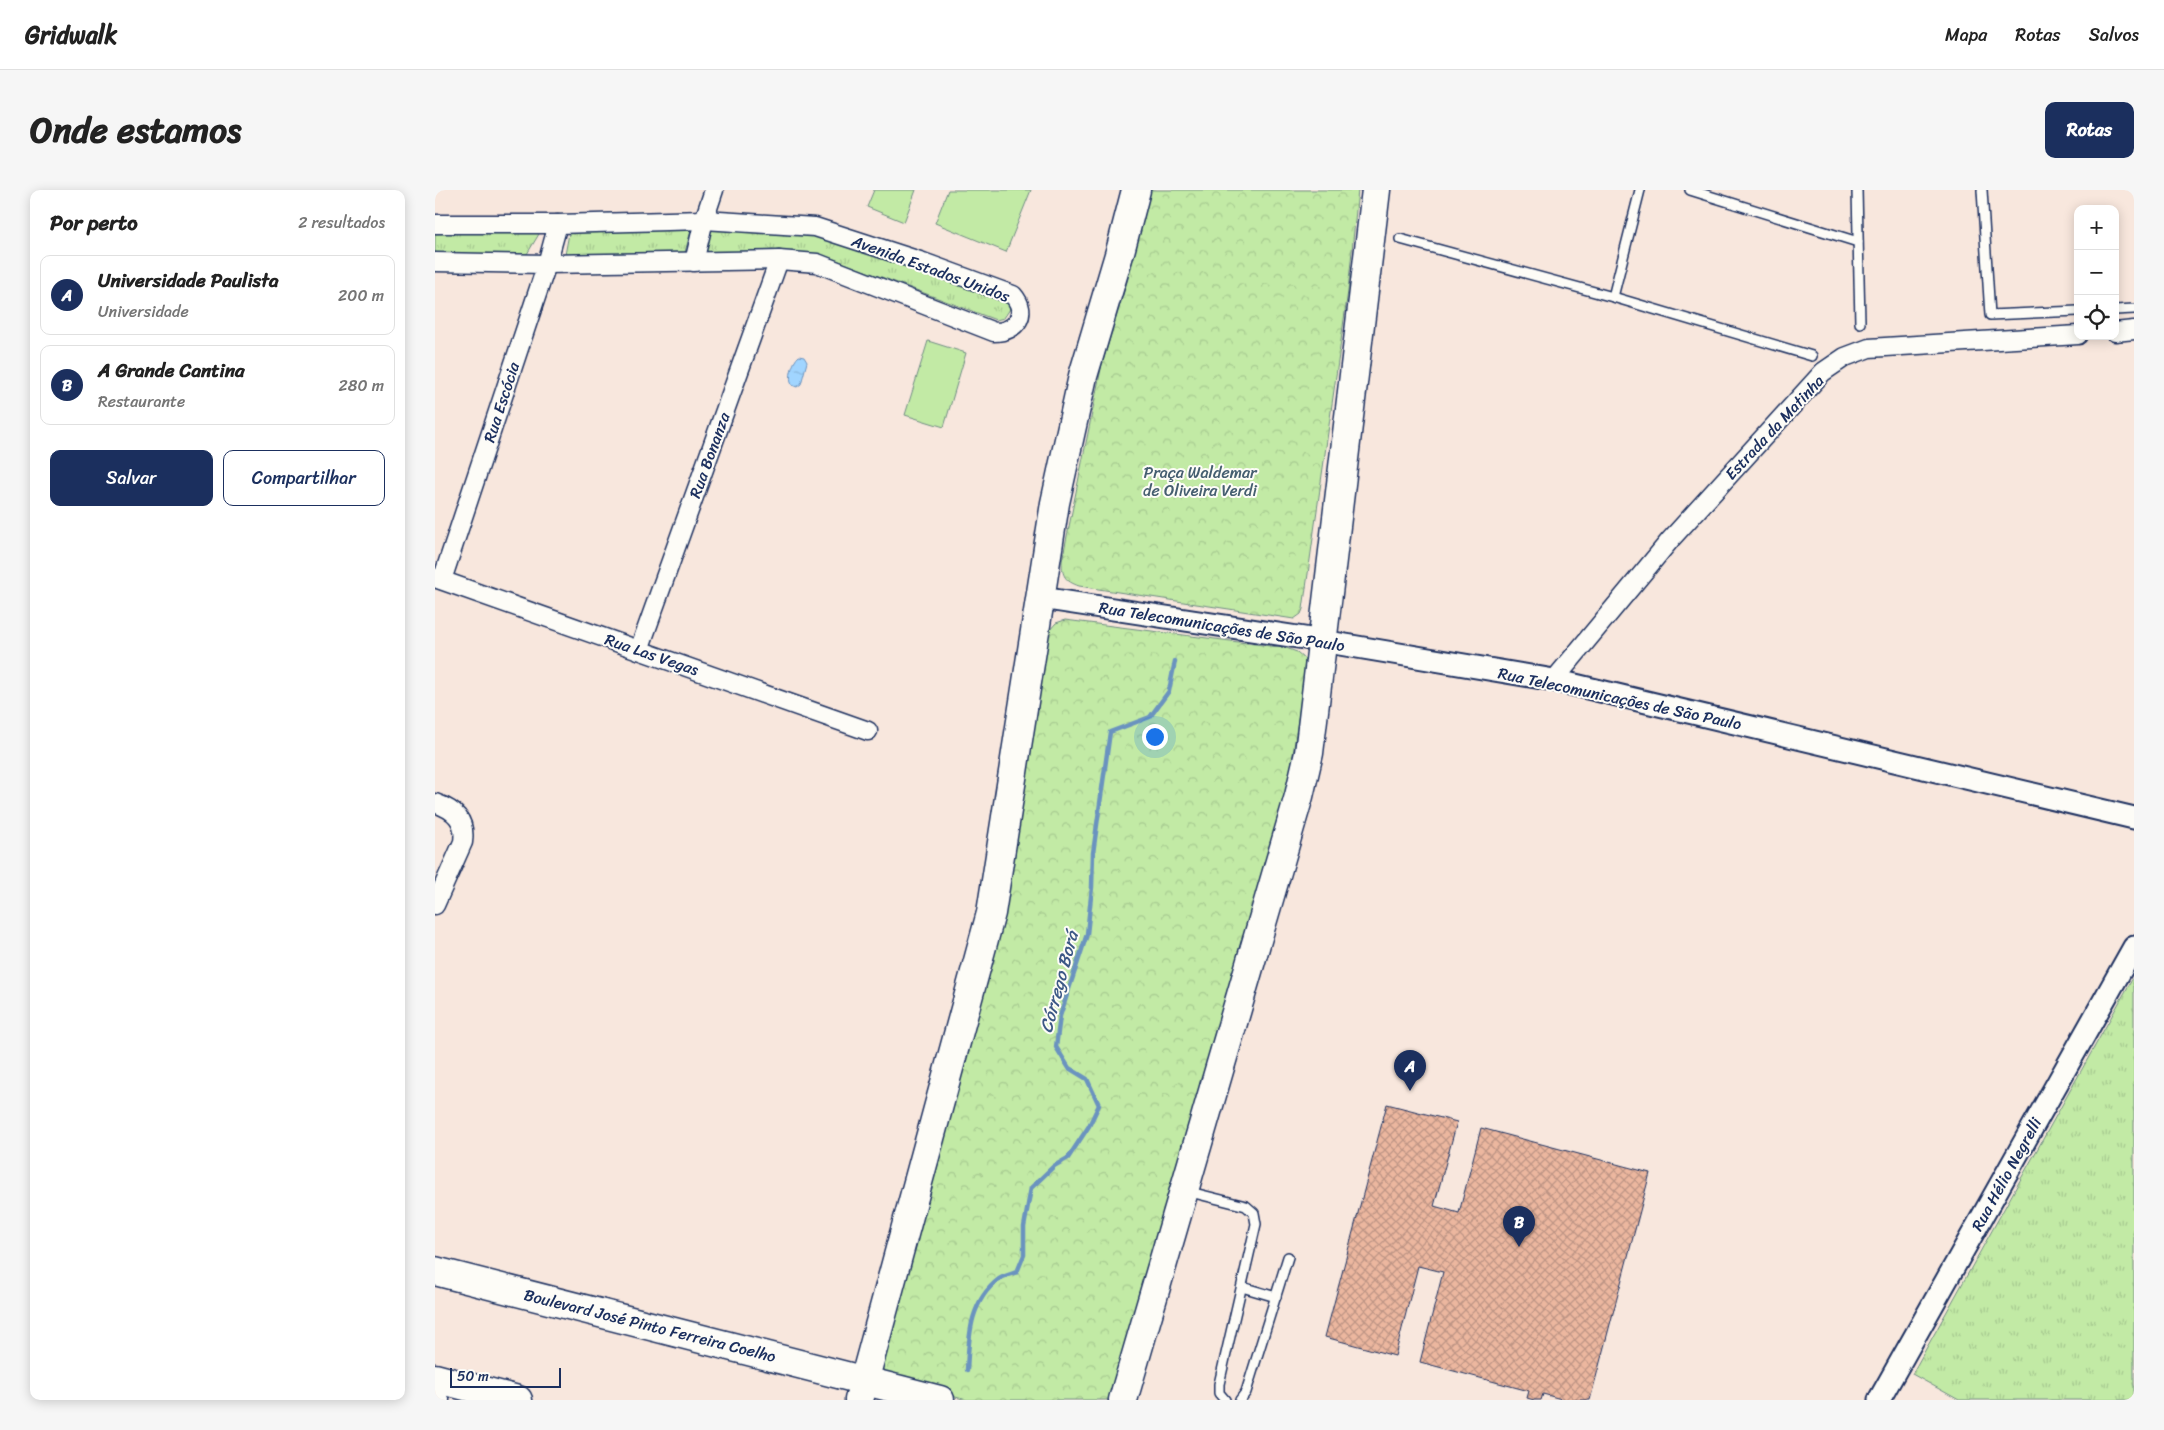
<!DOCTYPE html>
<html lang="pt">
<meta charset="utf-8">
<style>
body{margin:0;font-family:Sriracha,sans-serif;background:#f6f6f6;color:#222}
.controls{position:absolute;right:15px;top:15px;display:grid;overflow:hidden;border-radius:10px;box-shadow:0 2px 12px #0003}
.controls button{width:45px;height:45px;display:grid;place-items:center;padding:0;border:0;border-bottom:1px solid #e0e0e0;background:#fff;color:#222;font:25px sans-serif}
.scale{position:absolute;left:15px;bottom:12px;width:111px;box-sizing:border-box;padding-left:5px;border:2px solid #1b2f5e;border-top:0;font-size:14px;line-height:18px;white-space:nowrap;color:#1b2f5e;-webkit-text-stroke:4px #fdfcf7;paint-order:stroke}
.you{position:absolute;left:719px;top:546px;width:18px;height:18px;margin:-12px;border:4px solid #fff;border-radius:50%;background:#1a73e8;box-shadow:0 0 0 8px #1a73e833}
.badge{display:grid;place-items:center;width:32px;height:32px;border-radius:50%;background:#1b2f5e;color:#fff;font-size:16px;font-weight:700}
.pin{position:absolute;translate:-50% -41px;filter:drop-shadow(0 1px 2px #0008)}
.pin::after{content:'';position:absolute;top:26px;width:18px;height:15px;background:inherit;clip-path:polygon(0 0,100% 0,50% 100%)}
.list{margin:0;padding:0;list-style:none}
h2{display:flex;justify-content:space-between;align-items:center;height:65px;margin:0;padding:0 20px;font-size:21px}
h2 small{font-size:16px;font-weight:400;color:#767676}
.list li{display:grid;grid-template-columns:32px 1fr auto;gap:15px;align-items:center;box-sizing:border-box;height:80px;margin:0 10px 10px;padding:0 10px;border:1px solid #e0e0e0;border-radius:10px}
.list b{display:block;font-size:19px;white-space:nowrap}
.list p{margin:0;font-size:16px;white-space:nowrap;color:#767676}
.list em{font-size:16px;font-style:normal;color:#767676}
.actions{display:flex;gap:10px;padding:15px 20px}
.actions a{flex:1;padding:11px 0;border:1px solid #1b2f5e;border-radius:10px;text-align:center;font-size:18px;color:#1b2f5e}
.actions .main{background:#1b2f5e;color:#fff}
.icon{flex:none;width:28px;height:28px;fill:none;stroke:currentColor;stroke-width:2;stroke-linecap:round;stroke-linejoin:round}
.map{position:relative;flex:none;width:1699px;height:1210px;overflow:hidden;border-radius:10px}
header{display:flex;align-items:center;gap:30px;box-sizing:border-box;height:70px;padding:0 25px;background:#fff;border-bottom:1px solid #e0e0e0}
header strong{font-size:24px}
nav{display:flex;gap:28px;margin-inline-start:auto;font-size:18px}
.intro{display:flex;align-items:center;justify-content:space-between;box-sizing:border-box;height:120px;padding:0 30px}
h1{margin:0;font-size:35px}
.button{padding:12px 22px;border-radius:10px;background:#1b2f5e;color:#fff;font-size:18px;font-weight:700}
main{display:flex;gap:30px;padding:0 30px}
aside{flex:1;background:#fff;border-radius:10px;box-shadow:0 2px 12px #0003}
.map>svg:first-child{display:block}
.grass{fill:url(#grass-tufts);stroke:#6e8c82}
.forest{fill:url(#forest-crowns);stroke:#6e8c82}
.garden{fill:#c2eaa5;stroke:#6e8c82}
.water{fill:url(#water-ripples);stroke:#6b93bf}
.lines{fill:none;stroke-linecap:round;stroke-linejoin:round}
.stream{stroke:#6b93bf;stroke-width:4.5}
.building{fill:url(#building-cross-hatch);stroke:#1b2f5e}
.service-casing{stroke:#1b2f5e;stroke-width:12}
.minor-casing{stroke:#1b2f5e;stroke-width:21}
.tertiary-casing{stroke:#1b2f5e;stroke-width:25}
.primary-casing{stroke:#1b2f5e;stroke-width:31}
.service{stroke:#fdfcf7;stroke-width:9}
.minor{stroke:#fdfcf7;stroke-width:18}
.tertiary{stroke:#fdfcf7;stroke-width:21}
.primary{stroke:#fdfcf7;stroke-width:28}
.labels{text-anchor:middle;stroke-width:4;stroke-linejoin:round;paint-order:stroke}
.street-label{font-size:16px;fill:#1b2f5e;stroke:#fdfcf7}
.park-label{font-size:16px;fill:#455e70;stroke:#fdfcf7}
.water-label{font-size:18px;font-style:italic;fill:#3c5886;stroke:#fdfcf7}
</style>
<header>
<strong>Gridwalk</strong>
<nav><a>Mapa</a><a>Rotas</a><a>Salvos</a></nav>
</header>
<div class="intro"><h1>Onde estamos</h1><a class="button">Rotas</a></div>
<main>
<aside>
<h2>Por perto<small>2 resultados</small></h2>
<ul class="list">
<li><span class="badge">A</span><div><b>Universidade Paulista</b><p>Universidade</p></div><em>200 m</em></li>
<li><span class="badge">B</span><div><b>A Grande Cantina</b><p>Restaurante</p></div><em>280 m</em></li>
</ul>
<div class="actions"><a class="main">Salvar</a><a>Compartilhar</a></div>
</aside>
<div class="map">
<svg width="1699" height="1210" viewBox="0 0 1699 1210">
<defs>
<pattern id="grass-tufts" width="24" height="20" patternUnits="userSpaceOnUse" patternTransform="scale(1.25)"><rect width="24" height="20" fill="#c2eaa5"/><path d="M3 7l-1-3M5 7V3M7 7l1-3M15 17l-1-3M17 17v-4M19 17l1-3" fill="none" stroke="#a6c990"/></pattern>
<pattern id="forest-crowns" width="20" height="18" patternUnits="userSpaceOnUse" patternTransform="scale(1.25)"><rect width="20" height="18" fill="#c2eaa5"/><path d="M2 6a3 3 0 1 1 6 0M12 15a3 3 0 1 1 6 0" fill="none" stroke="#a6c990"/></pattern>
<pattern id="water-ripples" width="26" height="14" patternUnits="userSpaceOnUse" patternTransform="scale(1.25)"><rect width="26" height="14" fill="#a1d5ff"/><path d="M2 4q2-2 4 0t4 0M15 11q2-2 4 0t4 0" fill="none" stroke="#8ab7dd"/></pattern>
<pattern id="building-cross-hatch" width="8" height="8" patternUnits="userSpaceOnUse" patternTransform="scale(1.25)"><rect width="8" height="8" fill="#ecb79f"/><path d="M0 0l8 8M0 8l8-8" fill="none" stroke="#be9585"/></pattern>
</defs>
<rect width="100%" height="100%" fill="#f8e7dd"/>
<filter id="ink" filterUnits="userSpaceOnUse"><feTurbulence type="fractalNoise" baseFrequency=".02" numOctaves="2"/><feDisplacementMap in="SourceGraphic" scale="10" xChannelSelector="R" yChannelSelector="G"/><feConvolveMatrix kernelMatrix="1 2 1 2 8 2 1 2 1" color-interpolation-filters="sRGB"/></filter>
<g filter="url(#ink)">
<!-- grass -->
<g class="grass">
<path d="M272 36 380 44 573 109 575 119 569 128 561 130 393 67 337 60 271 67Z"/>
<path d="M257 37 248 69 130 65 135 38Z"/>
<path d="M107 39 92 64H0V44Z"/>
<path d="M1699 786V1210H1524L1477 1184Z"/>
</g>
<!-- forest -->
<g class="forest">
<path d="M715 0H923L913 101 868 419 866 424 859 429 644 396C630 391 627 386 627 371L667 174 694 85Z"/>
<path d="M630 430 851 458 862 462 870 469V482L851 612 793 798 676 1210H532L458 1191 447 1185 442 1170 614 441 621 433Z"/>
</g>
<!-- garden -->
<g class="garden">
<path d="M439 0H481L469 32 432 17Z"/>
<path d="M513 0H596L571 62 500 33Z"/>
<path d="M493 151 531 163 509 237 470 225Z"/>
</g>
<!-- water -->
<path class="water" d="M364 166 369 167 372 172 366 194 362 197 357 195C353 188 357 172 364 166Z"/>
<g class="lines">
<!-- stream -->
<path class="stream" d="M532 1180C534 1147 534 1112 564 1089 568 1086 576 1084 582 1082L589 1065V1037L596 998 619 976 633 968 654 936 664 915 652 889 634 878 621 857 625 826 652 744 657 697 658 663 675 542 715 527 734 501 740 471"/>
</g>
<!-- building -->
<path class="building" d="M952 914 1022 932 999 1016 1024 1023 1046 938 1215 983 1155 1210H1130L1108 1204 1106 1210H1099L1092 1208 1094 1201 985 1172 1008 1082 983 1076 960 1166 890 1147Z"/>
<g class="lines">
<!-- service casing -->
<g class="service-casing">
<g id="service">
<path d="M1255 0 1423 52"/>
<path d="M1422 0 1425 133"/>
<path d="M1547 0 1555 125 1643 121"/>
<path d="M965 49 1178 107 1377 166"/>
<path d="M1178 107 1205 0"/>
<path d="M1680 120 1699 119"/>
<path d="M751 1001 811 1016 819 1023 821 1034 784 1194V1203L790 1210"/>
<path d="M807 1097 841 1107"/>
<path d="M805 1210 811 1202 853 1067"/>
</g>
</g>
<!-- minor casing -->
<g class="minor-casing">
<g id="minor">
<path d="M0 34H123L269 30 380 37 488 72 578 105C594 123 582 142 559 142L382 73 344 70 112 74 0 72"/>
<path d="M259 72 269 30 279 0"/>
<path d="M1680 142 1699 140"/>
<path d="M0 388 433 541"/>
<path d="M7 390 112 74 123 34"/>
<path d="M204 460 344 70"/>
<path d="M1119 490 1236 349 1388 182 1410 167 1434 158 1643 145"/>
<path d="M0 613C20 620 31 630 28 652L0 715"/>
<path d="M0 1207 5 1210"/>
</g>
</g>
<!-- tertiary casing -->
<g class="tertiary-casing">
<g id="tertiary">
<path d="M606 408 869 448 1119 490 1699 628"/>
<path d="M1444 1210 1699 757"/>
</g>
</g>
<!-- primary casing -->
<g class="primary-casing">
<g id="primary">
<path d="M0 1081 505 1210"/>
<path d="M0 1188 83 1210"/>
<path d="M424 1210 556 723 620 313 648 186 686 58 701 0"/>
<path d="M688 1210 864 606 874 563 941 0"/>
</g>
</g>
<!-- service -->
<use href="#service" class="service"/>
<!-- minor -->
<use href="#minor" class="minor"/>
<!-- tertiary -->
<use href="#tertiary" class="tertiary"/>
<!-- primary -->
<use href="#primary" class="primary"/>
</g>
</g>
<g class="labels">
<!-- street labels -->
<g class="street-label">
<text transform="translate(496 78) rotate(20)" y="6">Avenida Estados Unidos</text>
<text transform="translate(66 212) rotate(-72)" y="6">Rua Escócia</text>
<text transform="translate(1339 237) rotate(-47)" y="6">Estrada da Matinha</text>
<text transform="translate(274 265) rotate(-70)" y="6">Rua Bonanza</text>
<text transform="translate(787 436) rotate(9)" y="6">Rua Telecomunicações de São Paulo</text>
<text transform="translate(217 464) rotate(19)" y="6">Rua Las Vegas</text>
<text transform="translate(1185 508) rotate(12)" y="6">Rua Telecomunicações de São Paulo</text>
<text transform="translate(1571 984) rotate(-61)" y="6">Rua Hélio Negrelli</text>
<text transform="translate(215 1135) rotate(14)" y="6">Boulevard José Pinto Ferreira Coelho</text>
</g>
<!-- park labels -->
<g class="park-label">
<text x="765" y="288">Praça Waldemar<tspan x="765" dy="18">de Oliveira Verdi</tspan></text>
</g>
<!-- water labels -->
<g class="water-label">
<text transform="translate(624 792) rotate(-75)" y="6">Córrego Borá</text>
</g>
</g>
</svg>
<div class="controls">
<button>+</button>
<button>−</button>
<button><svg class="icon" aria-label="locate" viewBox="0 0 24 24"><circle cx="12" cy="12" r="6"/><path d="M12 2v4M12 18v4M2 12h4M18 12h4"/></svg></button>
</div>
<div class="scale">50 m</div>
<div class="you"></div>
<div class="pin badge" style="left:975px;top:901px">A</div>
<div class="pin badge" style="left:1084px;top:1057px">B</div>
</div>
</main>
